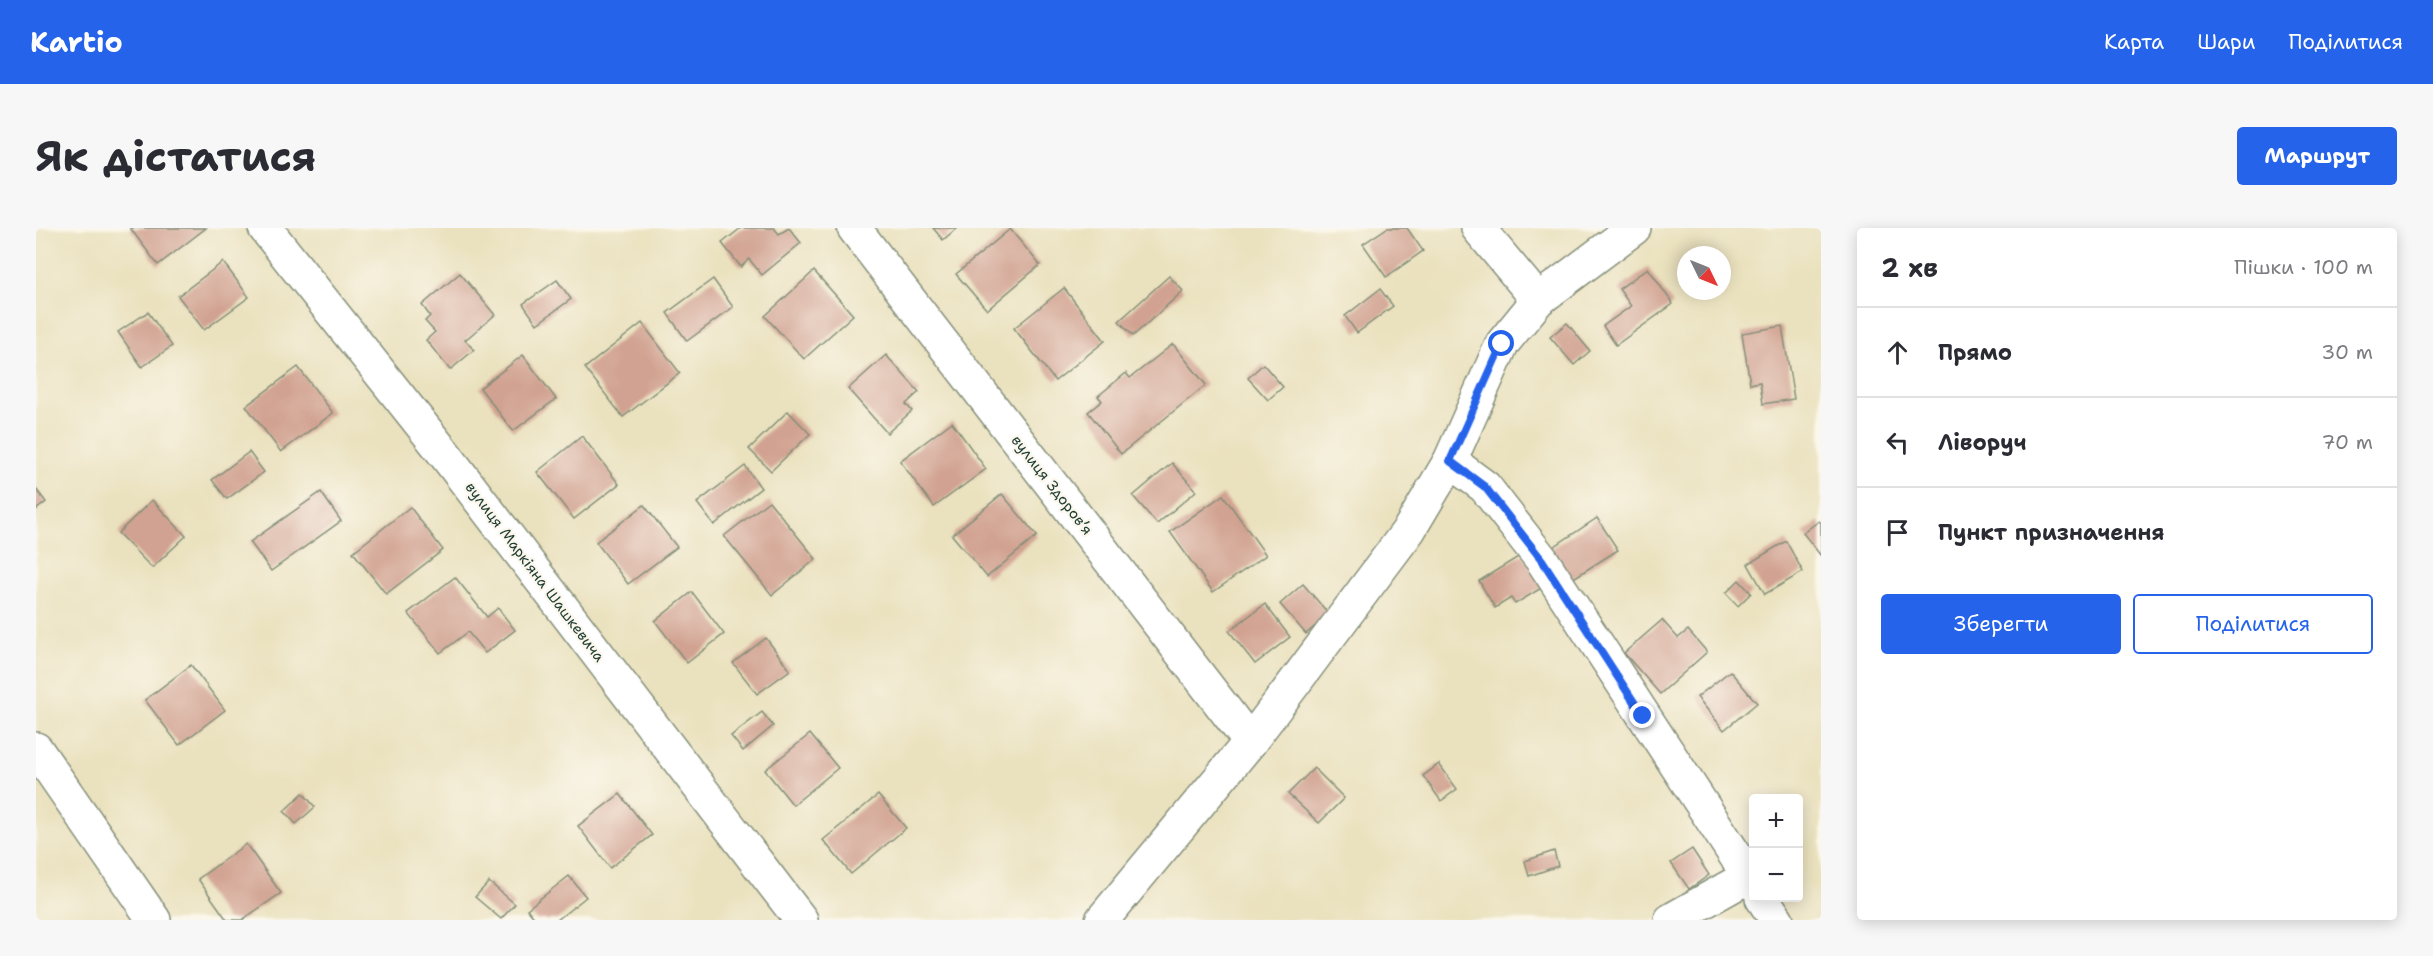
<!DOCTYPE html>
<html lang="uk">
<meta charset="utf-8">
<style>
body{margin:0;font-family:"Shantell Sans",sans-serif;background:#f7f7f7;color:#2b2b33}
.controls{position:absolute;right:18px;bottom:18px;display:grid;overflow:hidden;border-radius:6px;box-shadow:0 3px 15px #0003}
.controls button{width:54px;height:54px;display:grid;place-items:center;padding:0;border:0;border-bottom:2px solid #e1e1e2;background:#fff;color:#2b2b33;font:30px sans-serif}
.compass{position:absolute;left:1641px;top:18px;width:54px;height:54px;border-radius:50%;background:#fff;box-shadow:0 3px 15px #0003;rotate:133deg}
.stop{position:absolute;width:18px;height:18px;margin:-14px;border:4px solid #2563eb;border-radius:50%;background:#fff}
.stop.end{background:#2563eb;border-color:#fff;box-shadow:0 2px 6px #0008}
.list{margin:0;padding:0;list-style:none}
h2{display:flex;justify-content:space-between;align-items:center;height:78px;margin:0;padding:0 24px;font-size:26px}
h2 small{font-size:20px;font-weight:400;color:#7c7c81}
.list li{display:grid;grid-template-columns:39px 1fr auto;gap:18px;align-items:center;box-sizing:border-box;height:90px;padding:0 24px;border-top:2px solid #e1e1e2}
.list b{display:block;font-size:22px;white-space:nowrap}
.list em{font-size:20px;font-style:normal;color:#7c7c81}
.actions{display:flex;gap:12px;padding:18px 24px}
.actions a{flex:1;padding:14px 0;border:2px solid #2563eb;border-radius:6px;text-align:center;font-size:21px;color:#2563eb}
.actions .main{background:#2563eb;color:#fff}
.icon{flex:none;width:33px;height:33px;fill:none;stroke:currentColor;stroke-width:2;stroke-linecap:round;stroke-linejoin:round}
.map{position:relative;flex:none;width:1785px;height:692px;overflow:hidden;border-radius:6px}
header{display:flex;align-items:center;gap:36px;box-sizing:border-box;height:84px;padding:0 30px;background:#2563eb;color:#fff}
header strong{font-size:28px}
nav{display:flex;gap:33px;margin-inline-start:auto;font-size:21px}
.intro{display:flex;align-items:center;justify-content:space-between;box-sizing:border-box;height:144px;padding:0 36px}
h1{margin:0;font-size:42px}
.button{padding:15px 27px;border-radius:6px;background:#2563eb;color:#fff;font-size:21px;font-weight:700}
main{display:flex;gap:36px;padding:0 36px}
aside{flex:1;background:#fff;border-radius:6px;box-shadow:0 3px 15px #0003}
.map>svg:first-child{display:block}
.building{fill:#d1a291}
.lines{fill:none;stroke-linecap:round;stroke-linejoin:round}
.minor-casing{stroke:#848f79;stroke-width:36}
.minor{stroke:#fff;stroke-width:33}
.route{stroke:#2563eb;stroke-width:8}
.labels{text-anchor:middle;stroke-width:4.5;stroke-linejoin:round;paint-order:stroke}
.street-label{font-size:15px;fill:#1f3d34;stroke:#fbf7ec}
</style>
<header>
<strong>Kartio</strong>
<nav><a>Карта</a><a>Шари</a><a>Поділитися</a></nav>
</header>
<div class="intro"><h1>Як дістатися</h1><a class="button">Маршрут</a></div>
<main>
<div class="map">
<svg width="1785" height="692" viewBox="0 0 1785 692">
<rect width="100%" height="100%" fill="#fbf7ec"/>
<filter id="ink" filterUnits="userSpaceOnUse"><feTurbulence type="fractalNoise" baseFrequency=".0167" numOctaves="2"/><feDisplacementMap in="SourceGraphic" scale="12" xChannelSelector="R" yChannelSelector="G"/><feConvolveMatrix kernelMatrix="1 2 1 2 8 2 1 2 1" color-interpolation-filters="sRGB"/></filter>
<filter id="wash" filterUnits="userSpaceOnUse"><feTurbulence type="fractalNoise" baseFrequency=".008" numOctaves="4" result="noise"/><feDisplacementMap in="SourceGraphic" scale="24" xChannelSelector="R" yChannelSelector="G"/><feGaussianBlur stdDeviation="1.35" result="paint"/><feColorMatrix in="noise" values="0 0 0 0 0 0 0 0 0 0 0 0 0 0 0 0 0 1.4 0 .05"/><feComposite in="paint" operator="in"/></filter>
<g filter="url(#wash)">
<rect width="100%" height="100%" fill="#eae1be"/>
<g id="blocks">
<!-- building -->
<g class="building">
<path d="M94 0H170L122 37Z"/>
<path d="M705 0H738L743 6 753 0 765 15 726 47 713 31 705 39 686 15Z"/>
<path d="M897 0H921L907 12Z"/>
<path d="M1351 0H1371L1387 23 1350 49 1327 16Z"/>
<path d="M974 1 1004 37 951 82 920 46Z"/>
<path d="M187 34 213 69 168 102 142 68Z"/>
<path d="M1612 40 1637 76 1580 117 1567 98 1595 78 1583 61Z"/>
<path d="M778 43 817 87 768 131 729 88Z"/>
<path d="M424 45 459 87 429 112 438 122 414 142 390 112 399 104 389 93 394 88 386 77Z"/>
<path d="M1133 48 1147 63 1097 108 1083 93Z"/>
<path d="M677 51 697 79 651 113 631 85Z"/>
<path d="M521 52 535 71 501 96 487 76Z"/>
<path d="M1028 60 1069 113 1019 153 978 100Z"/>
<path d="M1344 61 1357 78 1321 105 1309 88Z"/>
<path d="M112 84 136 118 106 139 82 104Z"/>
<path d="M606 95 644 145 587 189 549 140Z"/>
<path d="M1531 95 1554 123 1538 137 1514 109Z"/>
<path d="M1746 98 1758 171 1727 176 1724 154 1714 156 1706 105Z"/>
<path d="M1137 116 1170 157 1085 226 1052 184 1066 173 1062 168 1090 145 1094 150Z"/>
<path d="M487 127 520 171 477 203 444 160Z"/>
<path d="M850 127 883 164 870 176 876 183 851 205 812 161Z"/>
<path d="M1227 136 1247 159 1232 172 1212 150Z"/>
<path d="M262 139 297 185 245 224 210 178Z"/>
<path d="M752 183 774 206 735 243 713 221Z"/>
<path d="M916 194 950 241 898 279 864 233Z"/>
<path d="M546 208 583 256 538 291 501 244Z"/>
<path d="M213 224 228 244 191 271 176 252Z"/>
<path d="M1136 235 1160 263 1121 296 1097 268Z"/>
<path d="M709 238 725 260 678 297 661 275Z"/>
<path d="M0 261 10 274 0 282Z"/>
<path d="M285 264 305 293 235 343 214 314Z"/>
<path d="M966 266 1001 308 951 349 916 307Z"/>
<path d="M1187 267 1230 327 1177 364 1134 304Z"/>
<path d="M116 272 150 308 116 340 82 305Z"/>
<path d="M733 273 780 331 736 367 688 308Z"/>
<path d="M608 277 641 319 592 356 560 314Z"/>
<path d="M374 279 407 322 350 366 317 324Z"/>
<path d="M1561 290 1582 322 1533 353 1513 322Z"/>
<path d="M1783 293 1785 295V328L1767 305Z"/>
<path d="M1750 313 1767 344 1729 366 1712 336Z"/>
<path d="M1487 326 1507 359 1479 376 1475 370 1459 380 1443 353Z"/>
<path d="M419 349 451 389 462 380 479 402 449 425 432 404 404 425 372 385Z"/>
<path d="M1703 352 1715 365 1702 378 1690 365Z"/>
<path d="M1267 356 1293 386 1270 406 1244 376Z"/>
<path d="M656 364 688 406 651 435 619 393Z"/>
<path d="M1229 376 1254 409 1219 436 1193 403Z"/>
<path d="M1626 392 1642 410 1652 402 1671 424 1624 466 1588 425Z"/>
<path d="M730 410 754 442 721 466 697 435Z"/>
<path d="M155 437 189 482 143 517 109 472Z"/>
<path d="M1694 443 1721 475 1688 502 1661 469Z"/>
<path d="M726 484 737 498 707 523 695 508Z"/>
<path d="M774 506 802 540 757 577 729 542Z"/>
<path d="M1403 536 1421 561 1405 573 1387 548Z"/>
<path d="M1278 540 1308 570 1283 595 1252 566Z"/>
<path d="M267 565 279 579 260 596 248 583Z"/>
<path d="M584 566 616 607 574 640 542 598Z"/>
<path d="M842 567 870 600 815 646 787 612Z"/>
<path d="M210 616 245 665 206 692H191L162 651Z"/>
<path d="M1656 621 1673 647 1653 661 1635 635Z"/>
<path d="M1518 623 1522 638 1493 648 1489 633Z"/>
<path d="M533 648 550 669 521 692H500L491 681Z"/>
<path d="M453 654 479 676 465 691 439 669Z"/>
</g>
</g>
</g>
<g filter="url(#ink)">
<use href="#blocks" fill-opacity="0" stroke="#848f79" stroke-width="1.5"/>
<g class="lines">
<!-- minor casing -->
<g class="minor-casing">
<g id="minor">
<path d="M229 0 411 229 765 692"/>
<path d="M818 0 1214 514"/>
<path d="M1442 0 1502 72"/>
<path d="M1414 233 1449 259 1506 332 1718 656"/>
<path d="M0 521 118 692"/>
<path d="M1726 670 1741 692"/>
<path d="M1066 692 1214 514 1373 302 1414 233 1466 116 1502 72 1598 0"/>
<path d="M1635 692 1713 648"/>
</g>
</g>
<!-- minor -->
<use href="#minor" class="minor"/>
</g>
</g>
<g class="lines" filter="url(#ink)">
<!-- route -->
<path class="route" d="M1466 116 1414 233 1449 259 1506 332 1607 488"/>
</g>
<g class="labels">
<!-- street labels -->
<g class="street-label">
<text transform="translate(1016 257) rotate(52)" y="5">вулиця Здоровʼя</text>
<text transform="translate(499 344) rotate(53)" y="5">вулиця Маркіяна Шашкевича</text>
</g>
</g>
</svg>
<div class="controls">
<button>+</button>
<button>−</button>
</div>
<svg class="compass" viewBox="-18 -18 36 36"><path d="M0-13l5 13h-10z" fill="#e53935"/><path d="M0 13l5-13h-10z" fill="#7c7c81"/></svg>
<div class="stop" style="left:1466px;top:116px"></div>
<div class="stop end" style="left:1607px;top:488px"></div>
</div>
<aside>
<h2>2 хв<small>Пішки · 100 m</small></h2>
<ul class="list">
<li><svg class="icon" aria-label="ahead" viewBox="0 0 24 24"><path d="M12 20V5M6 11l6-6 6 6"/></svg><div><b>Прямо</b></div><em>30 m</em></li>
<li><svg class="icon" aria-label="left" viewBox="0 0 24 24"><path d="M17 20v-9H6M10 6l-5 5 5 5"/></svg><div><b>Ліворуч</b></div><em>70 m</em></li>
<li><svg class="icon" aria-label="arrive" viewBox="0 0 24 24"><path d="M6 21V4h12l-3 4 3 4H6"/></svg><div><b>Пункт призначення</b></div></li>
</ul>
<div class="actions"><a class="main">Зберегти</a><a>Поділитися</a></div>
</aside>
</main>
